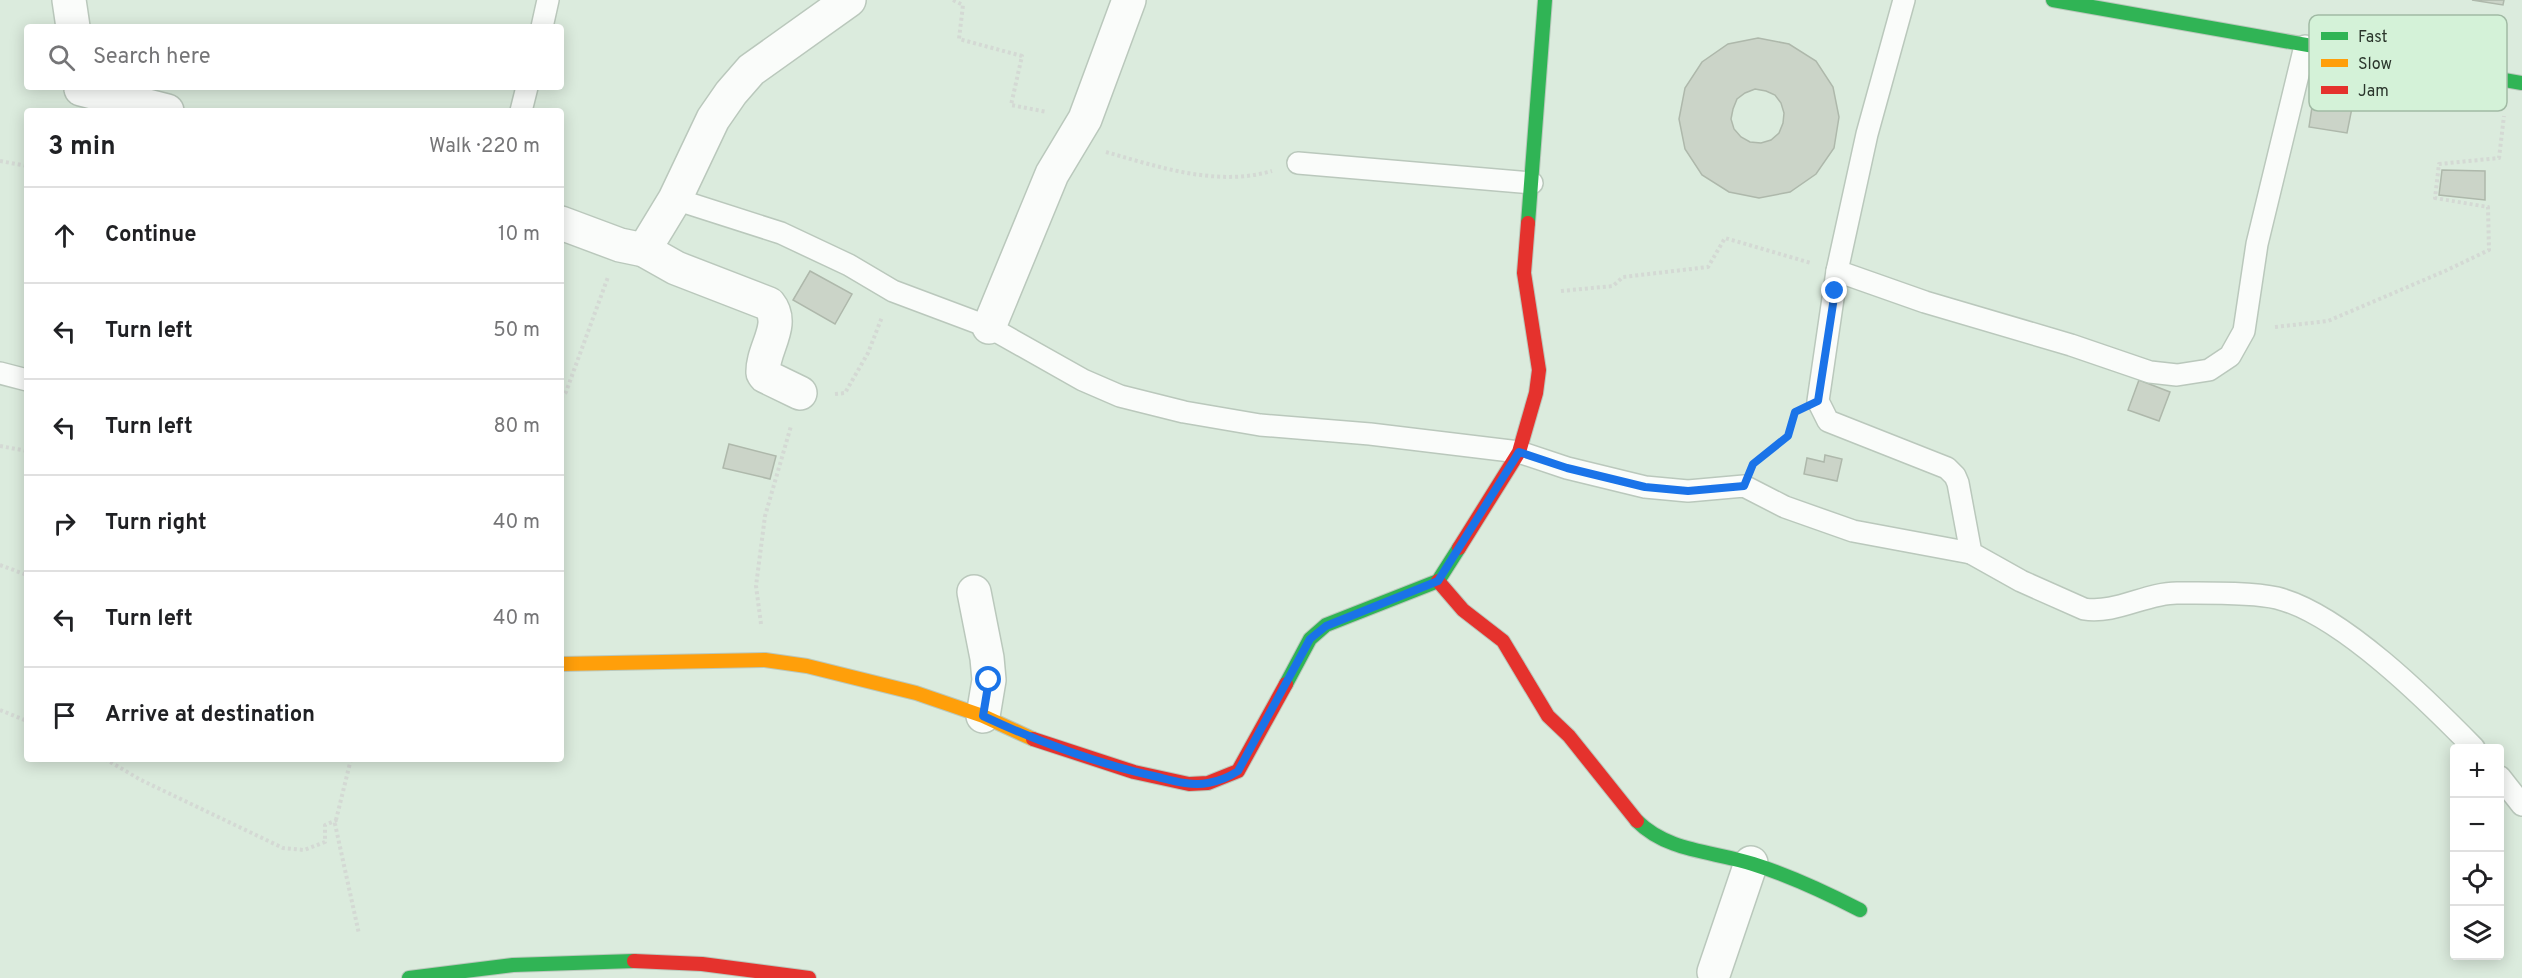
<!DOCTYPE html>
<meta charset="utf-8">
<style>
body{margin:0;font-family:Overpass,sans-serif;background:#f6f6f6;color:#202124}
.controls{position:absolute;right:18px;bottom:18px;display:grid;overflow:hidden;border-radius:6px;box-shadow:0 3px 15px #0003}
.controls button{width:54px;height:54px;display:grid;place-items:center;padding:0;border:0;border-bottom:2px solid #e0e0e0;background:#fff;color:#202124;font:30px sans-serif}
.stop{position:absolute;width:18px;height:18px;margin:-14px;border:4px solid #1a73e8;border-radius:50%;background:#fff}
.stop.end{background:#1a73e8;border-color:#fff;box-shadow:0 2px 6px #0008}
.list{margin:0;padding:0;list-style:none}
h2{display:flex;justify-content:space-between;align-items:center;height:78px;margin:0;padding:0 24px;font-size:26px}
h2 small{font-size:20px;font-weight:400;color:#757577}
.list li{display:grid;grid-template-columns:39px 1fr auto;gap:18px;align-items:center;box-sizing:border-box;height:96px;padding:0 24px;border-top:2px solid #e0e0e0}
.list b{display:block;font-size:22px;white-space:nowrap}
.list em{font-size:20px;font-style:normal;color:#757577}
.icon{flex:none;width:33px;height:33px;fill:none;stroke:currentColor;stroke-width:2;stroke-linecap:round;stroke-linejoin:round}
.map{position:relative;flex:none;width:2522px;height:978px;overflow:hidden}
.search{position:absolute;background:#fff;box-shadow:0 3px 15px #0003;left:24px;top:24px;width:540px;height:66px;display:flex;align-items:center;gap:15px;box-sizing:border-box;padding:0 21px;border-radius:6px;color:#757577;font-size:22px}
.panel{position:absolute;background:#fff;box-shadow:0 3px 15px #0003;left:24px;top:108px;width:540px;height:654px;border-radius:6px}
.map>svg:first-child{display:block}
.building{fill:#cbd4c8;stroke:#aeb8ab;stroke-width:1.5;fill-rule:evenodd}
.lines{fill:none;stroke-linecap:round;stroke-linejoin:round}
.lane-casing{stroke:#bac8bc;stroke-width:24}
.street-casing{stroke:#bac8bc;stroke-width:36}
.fast-casing{stroke:#bac8bc;stroke-width:16}
.slow-casing{stroke:#bac8bc;stroke-width:16}
.jam-casing{stroke:#bac8bc;stroke-width:16}
.path{stroke:#d4d9d4;stroke-width:4;stroke-dasharray:3 3;stroke-linecap:butt}
.lane{stroke:#fafcfa;stroke-width:21}
.street{stroke:#fafcfa;stroke-width:33}
.fast{stroke:#30b455;stroke-width:14}
.slow{stroke:#ff9f0a;stroke-width:14}
.jam{stroke:#e5322d;stroke-width:14}
.route{stroke:#1a73e8;stroke-width:8}
.key{fill:#d4f2d8;stroke:#a1baa4;stroke-width:1.5}
.key-label{font-size:16px;fill:#2b362c}
</style>
<div class="map">
<svg width="2522" height="978" viewBox="0 0 2522 978">
<rect width="100%" height="100%" fill="#dbebdd"/>
<!-- building -->
<g class="building">
<path d="M2472 0H2504L2503 5Z"/>
<path d="M1758 38 1789 44 1816 61 1833 87 1839 117 1834 148 1816 174 1790 192 1759 198 1729 192 1702 175 1685 149 1679 119 1685 88 1702 62 1728 44ZM1755 89 1766 91 1775 95 1781 103 1784 113 1783 123 1779 133 1771 140 1761 143 1750 142 1741 137 1734 129 1731 119 1733 109 1737 99 1745 93Z"/>
<path d="M2314 94 2354 98 2347 133 2309 127Z"/>
<path d="M2442 170 2485 171V200L2439 195Z"/>
<path d="M810 271 852 294 835 324 793 300Z"/>
<path d="M2139 380 2170 392 2159 421 2128 410Z"/>
<path d="M729 444 776 456 770 479 723 468Z"/>
<path d="M1825 455 1842 459 1837 481 1804 474 1807 458 1824 462Z"/>
</g>
<g class="lines">
<!-- lane casing -->
<g class="lane-casing">
<g id="lane">
<path d="M1904 0 1867 134 1837 271 1925 302 2071 345 2150 372 2177 375 2209 370 2230 356 2244 331 2257 244 2305 46"/>
<path d="M542 27 548 0"/>
<path d="M521 111 527 87"/>
<path d="M1298 163 1532 183"/>
<path d="M675 199 781 233 849 265 893 291 989 327 1083 380 1120 396 1184 412 1260 425 1370 434 1519 452 1567 468 1645 487 1688 491 1744 486 1785 507 1853 531 1971 553"/>
<path d="M1837 271 1818 401 1828 421 1947 468 1955 476 1958 483 1971 553 2021 581 2084 609C2116 614 2146 593 2177 593 2205 593 2252 592 2277 598 2341 614 2428 701 2474 748"/>
<path d="M0 373 27 380"/>
<path d="M2500 777 2522 805"/>
</g>
</g>
<!-- street casing -->
<g class="street-casing">
<g id="street">
<path d="M69 0 73 27"/>
<path d="M81 89 167 111"/>
<path d="M561 223 620 245 644 250 676 268 769 304C786 325 762 349 763 373L765 376 800 393"/>
<path d="M644 250 675 199 713 119 731 93 751 70 849 0"/>
<path d="M989 327 1052 174 1085 119 1129 0"/>
<path d="M974 592 987 658 989 680 983 716"/>
<path d="M1714 972 1751 863"/>
</g>
</g>
<!-- fast casing -->
<g class="fast-casing">
<g id="fast">
<path d="M2053 0 2522 83"/>
<path d="M1528 223 1545 0"/>
<path d="M1286 684 1310 639 1326 625 1438 581 1459 548"/>
<path d="M1637 821C1668 852 1713 851 1753 864 1791 876 1825 892 1860 910"/>
<path d="M409 978 513 965 634 961"/>
</g>
</g>
<!-- slow casing -->
<g class="slow-casing">
<path id="slow" d="M561 664 765 660 807 666 916 693 983 716 1033 739"/>
</g>
<!-- jam casing -->
<g class="jam-casing">
<g id="jam">
<path d="M1459 548 1519 452 1536 393 1539 370 1524 273 1528 223"/>
<path d="M1438 581 1463 610 1503 641 1548 716 1569 736 1637 821"/>
<path d="M1033 739 1134 772 1189 784 1208 783 1238 771 1286 684"/>
<path d="M634 961 702 964 809 978"/>
</g>
</g>
<!-- path -->
<g class="path">
<path d="M953 0 963 5 959 39 1022 56 1011 105 1047 112"/>
<path d="M1106 152C1159 167 1217 187 1272 171"/>
<path d="M0 161 27 166"/>
<path d="M1561 291 1613 286 1623 277 1708 267 1725 238 1811 263"/>
<path d="M2275 327 2328 321 2445 271 2489 250 2488 207 2435 198 2439 164 2499 158 2504 116"/>
<path d="M835 394 845 393 868 353 882 317"/>
<path d="M561 398 566 392 608 277"/>
<path d="M0 446 27 451"/>
<path d="M1758 460 1788 436 1793 419"/>
<path d="M0 565 27 575"/>
<path d="M761 624 756 586 765 516 791 426"/>
<path d="M0 710 27 721"/>
<path d="M105 759 141 780 283 848 304 850 325 842V825L337 820"/>
<path d="M351 759 335 824 359 934"/>
</g>
<!-- lane -->
<use href="#lane" class="lane"/>
<!-- street -->
<use href="#street" class="street"/>
<!-- fast -->
<use href="#fast" class="fast"/>
<!-- slow -->
<use href="#slow" class="slow"/>
<!-- jam -->
<use href="#jam" class="jam"/>
</g>
<g class="lines">
<!-- route -->
<path class="route" d="M989 680 983 716C1039 742 1097 764 1158 777 1174 781 1191 786 1208 783 1219 781 1229 777 1238 771L1310 639 1326 626 1438 581 1519 452 1567 468 1645 487 1688 491 1744 486 1753 464 1788 436 1795 412 1818 401 1835 291"/>
</g>
<!-- legend -->
<rect x="2309" y="15" width="198" height="96" rx="9" class="key"/>
<rect x="2321" y="32" width="27" height="8" fill="#30b455"/>
<rect x="2321" y="59" width="27" height="8" fill="#ff9f0a"/>
<rect x="2321" y="86" width="27" height="8" fill="#e5322d"/>
<g class="key-label">
<text x="2358" y="42">Fast</text>
<text x="2358" y="69">Slow</text>
<text x="2358" y="96">Jam</text>
</g>
</svg>
<div class="controls">
<button>+</button>
<button>−</button>
<button><svg class="icon" aria-label="locate" viewBox="0 0 24 24"><circle cx="12" cy="12" r="6"/><path d="M12 2v4M12 18v4M2 12h4M18 12h4"/></svg></button>
<button><svg class="icon" aria-label="layers" viewBox="0 0 24 24"><path d="M12 4l9 5-9 5-9-5zM3 14l9 5 9-5"/></svg></button>
</div>
<div class="stop" style="left:989px;top:680px"></div>
<div class="stop end" style="left:1835px;top:291px"></div>
<div class="search"><svg class="icon" aria-label="search" viewBox="0 0 24 24"><circle cx="10" cy="10" r="6"/><path d="M15 15l6 6"/></svg>Search here</div>
<section class="panel">
<h2>3 min<small>Walk · 220 m</small></h2>
<ul class="list">
<li><svg class="icon" aria-label="ahead" viewBox="0 0 24 24"><path d="M12 20V5M6 11l6-6 6 6"/></svg><div><b>Continue</b></div><em>10 m</em></li>
<li><svg class="icon" aria-label="left" viewBox="0 0 24 24"><path d="M17 20v-9H6M10 6l-5 5 5 5"/></svg><div><b>Turn left</b></div><em>50 m</em></li>
<li><svg class="icon" aria-label="left" viewBox="0 0 24 24"><path d="M17 20v-9H6M10 6l-5 5 5 5"/></svg><div><b>Turn left</b></div><em>80 m</em></li>
<li><svg class="icon" aria-label="right" viewBox="0 0 24 24"><path d="M7 20v-9h11M14 6l5 5-5 5"/></svg><div><b>Turn right</b></div><em>40 m</em></li>
<li><svg class="icon" aria-label="left" viewBox="0 0 24 24"><path d="M17 20v-9H6M10 6l-5 5 5 5"/></svg><div><b>Turn left</b></div><em>40 m</em></li>
<li><svg class="icon" aria-label="arrive" viewBox="0 0 24 24"><path d="M6 21V4h12l-3 4 3 4H6"/></svg><div><b>Arrive at destination</b></div></li>
</ul>
</section>
</div>
